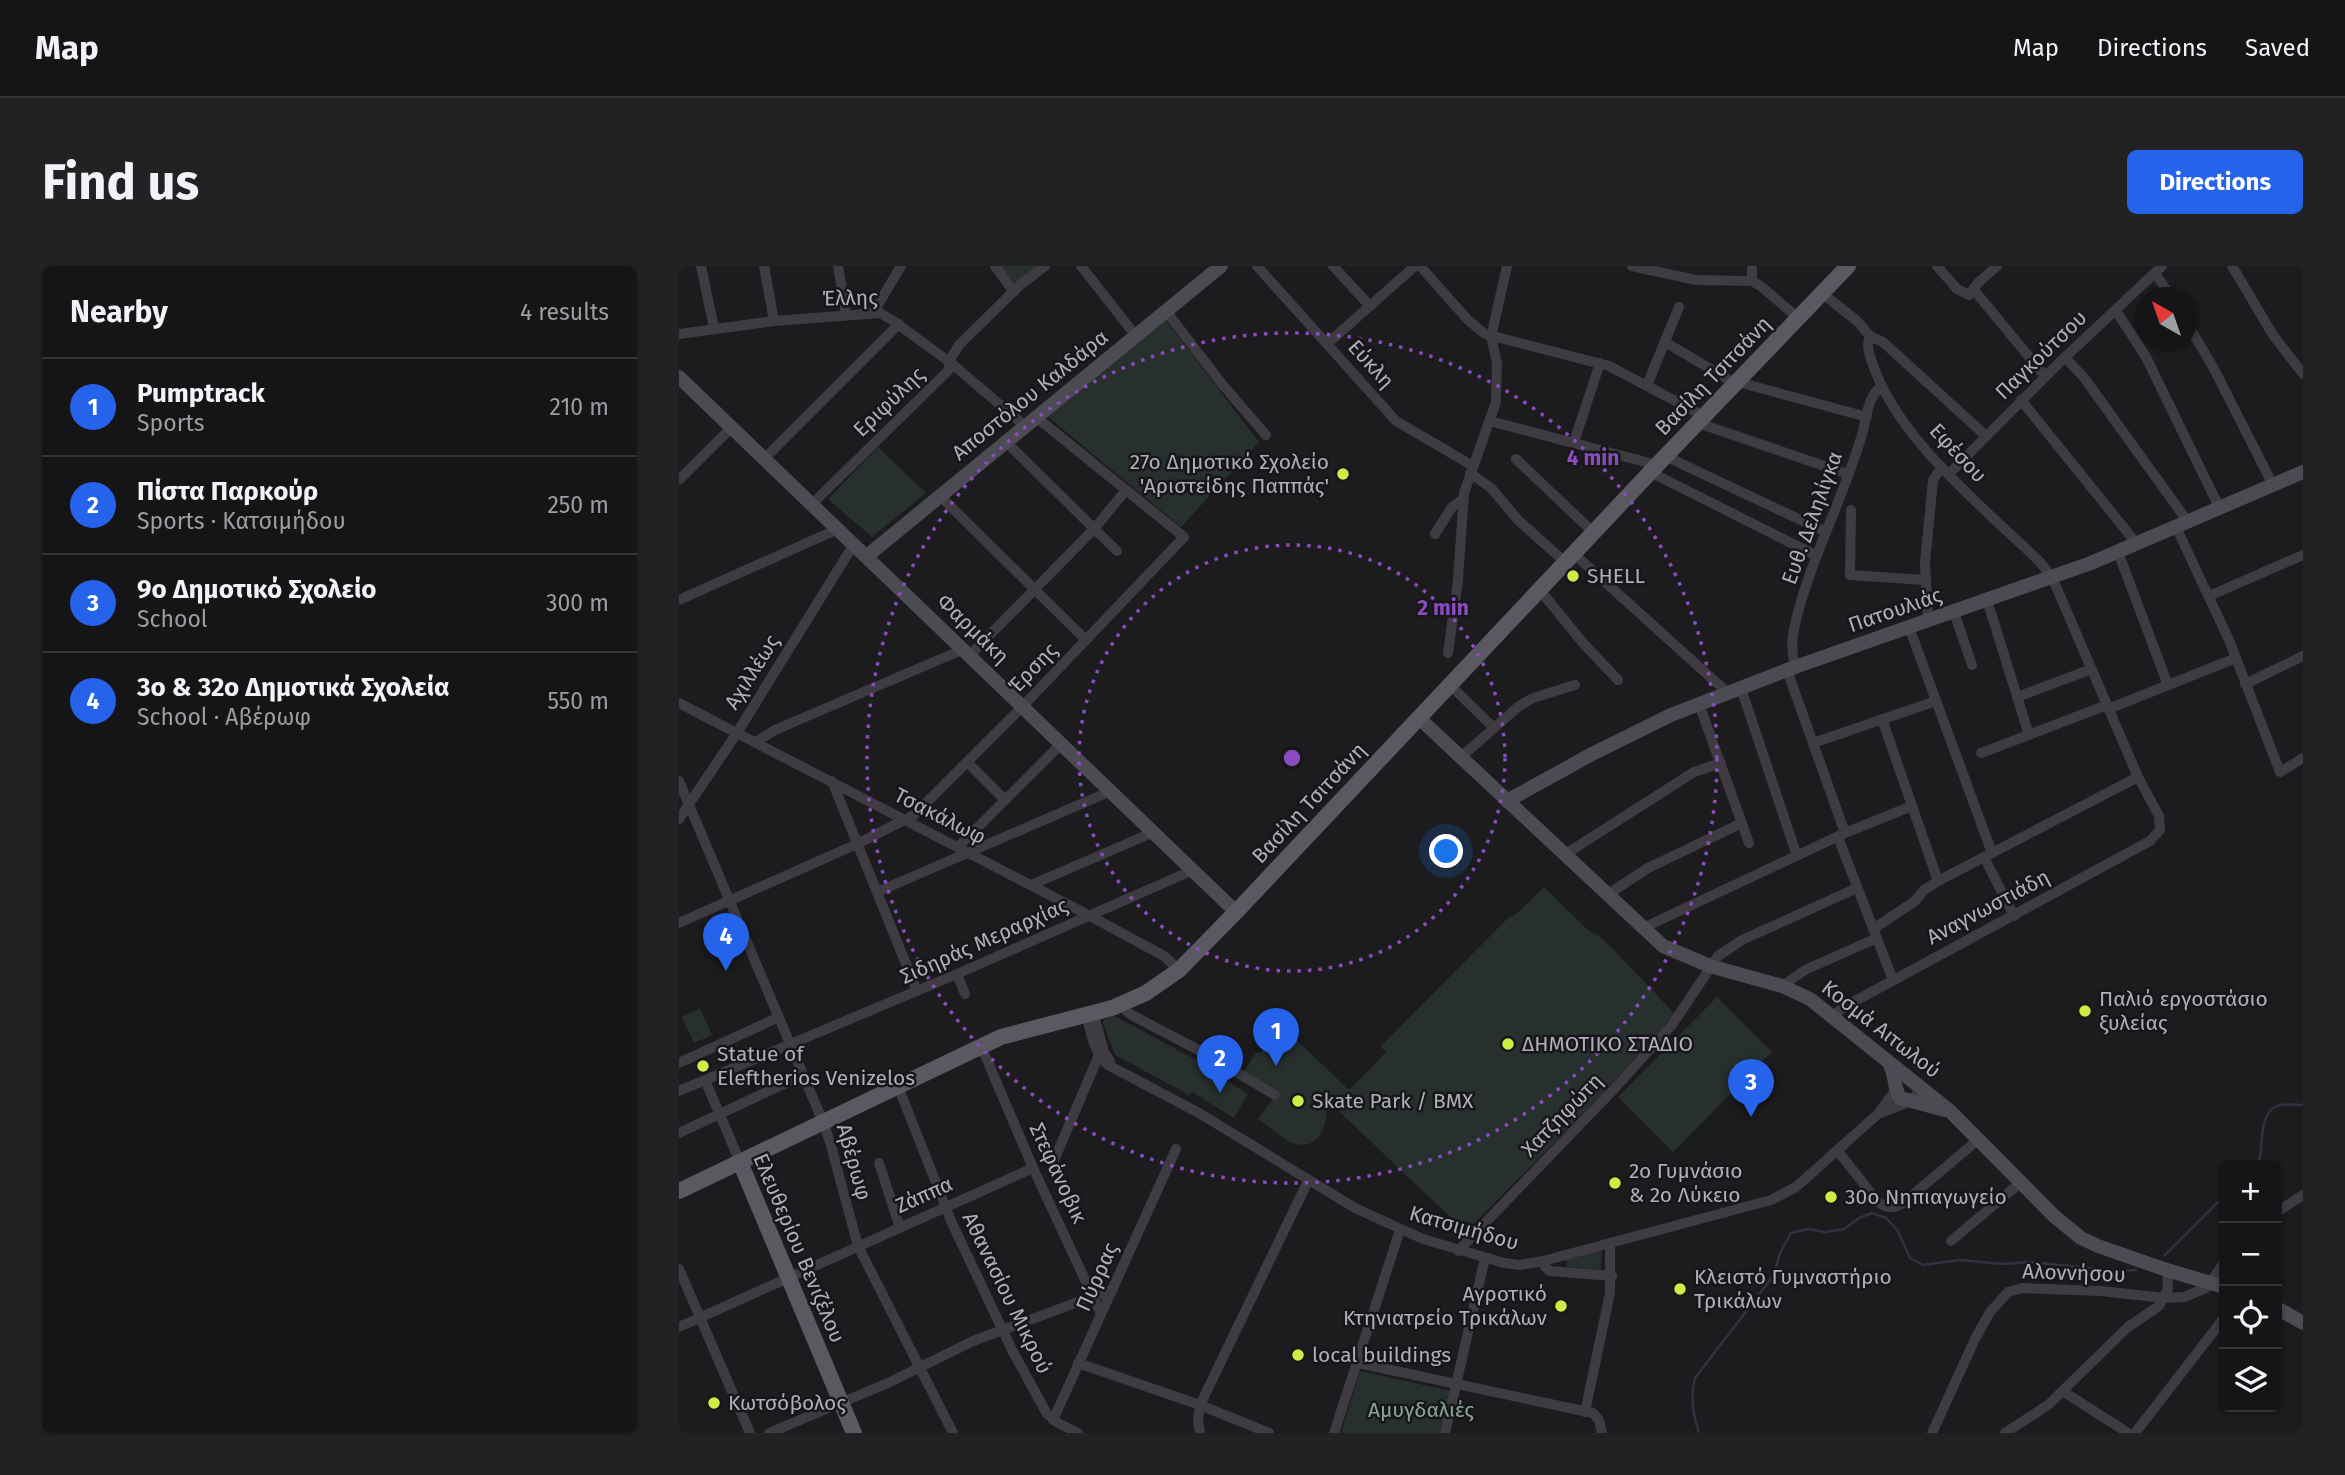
<!DOCTYPE html>
<meta charset="utf-8">
<style>
body{margin:0;font-family:"Fira Sans",sans-serif;background:#222123;color:#f1f3f6}
.controls{position:absolute;right:21px;bottom:21px;display:grid;overflow:hidden;border-radius:10px;box-shadow:0 2px 5px #0004}
.controls button{width:63px;height:63px;display:grid;place-items:center;padding:0;border:0;border-bottom:2px solid #343335;background:#151416;color:#f1f3f6;font:35px sans-serif}
.compass{position:absolute;left:1456px;top:21px;width:63px;height:63px;border-radius:50%;background:#151416;box-shadow:0 2px 5px #0004;rotate:320deg}
.you{position:absolute;left:768px;top:586px;width:24px;height:24px;margin:-18px;border:5px solid #fff;border-radius:50%;background:#1a73e8;box-shadow:0 0 0 10px #1a73e833}
.badge{display:grid;place-items:center;width:46px;height:46px;border-radius:50%;background:#2563eb;color:#fff;font-size:23px;font-weight:700}
.pin{position:absolute;translate:-50% -58px;filter:drop-shadow(0 2px 4px #0008)}
.pin::after{content:'';position:absolute;top:37px;width:24px;height:21px;background:inherit;clip-path:polygon(0 0,100% 0,50% 100%)}
.list{margin:0;padding:0;list-style:none}
h2{display:flex;justify-content:space-between;align-items:center;height:91px;margin:0;padding:0 28px;font-size:30px}
h2 small{font-size:23px;font-weight:400;color:#9d9ea1}
.list li{display:grid;grid-template-columns:46px 1fr auto;gap:21px;align-items:center;box-sizing:border-box;height:98px;padding:0 28px;border-top:2px solid #343335}
.list b{display:block;font-size:26px;white-space:nowrap}
.list p{margin:0;font-size:23px;white-space:nowrap;color:#9d9ea1}
.list em{font-size:23px;font-style:normal;color:#9d9ea1}
.icon{flex:none;width:38px;height:38px;fill:none;stroke:currentColor;stroke-width:2;stroke-linecap:round;stroke-linejoin:round}
.map{position:relative;flex:none;width:1624px;height:1167px;overflow:hidden;border-radius:10px}
header{display:flex;align-items:center;gap:42px;box-sizing:border-box;height:98px;padding:0 35px;background:#151416;border-bottom:2px solid #343335}
header strong{font-size:33px}
nav{display:flex;gap:38px;margin-inline-start:auto;font-size:24px}
.intro{display:flex;align-items:center;justify-content:space-between;box-sizing:border-box;height:168px;padding:0 42px}
h1{margin:0;font-size:49px}
.button{padding:18px 32px;border-radius:10px;background:#2563eb;color:#fff;font-size:24px;font-weight:700}
main{display:flex;gap:42px;padding:0 42px}
aside{flex:1;background:#151416;border-radius:10px;box-shadow:0 2px 5px #0004}
.map>svg:first-child{display:block}
.green{fill:#27302c}
.lines{fill:none;stroke-linecap:round;stroke-linejoin:round}
.stream{stroke:#313241;stroke-width:2.5}
.street{stroke:#3e3c42;stroke-width:10}
.secondary{stroke:#4c4a52;stroke-width:14}
.primary{stroke:#5a5861;stroke-width:16}
.ring{fill:none;stroke:#884cbe;stroke-width:3.5;stroke-dasharray:3.5 7}
.poi-dot{fill:#cfeb45;stroke:#171618;stroke-width:2.5}
.labels{text-anchor:middle;stroke-width:5;stroke-linejoin:round;paint-order:stroke}
.street-label{font-size:21px;fill:#b1aebc;stroke:#171618}
.poi-label{font-size:21px;fill:#b1aebc;stroke:#171618;text-anchor:start}
.park-label{font-size:21px;fill:#86a598;stroke:#171618}
.centre{fill:#884cbe;stroke:#171618;stroke-width:3.5}
.ring-label{font-size:21px;text-anchor:middle;font-weight:bold;fill:#884cbe;stroke:#171618;stroke-width:5;stroke-linejoin:round;paint-order:stroke}
</style>
<header>
<strong>Map</strong>
<nav><a>Map</a><a>Directions</a><a>Saved</a></nav>
</header>
<div class="intro"><h1>Find us</h1><a class="button">Directions</a></div>
<main>
<aside>
<h2>Nearby<small>4 results</small></h2>
<ul class="list">
<li><span class="badge">1</span><div><b>Pumptrack</b><p>Sports</p></div><em>210 m</em></li>
<li><span class="badge">2</span><div><b>Πίστα Παρκούρ</b><p>Sports · Κατσιμήδου</p></div><em>250 m</em></li>
<li><span class="badge">3</span><div><b>9ο Δημοτικό Σχολείο</b><p>School</p></div><em>300 m</em></li>
<li><span class="badge">4</span><div><b>3ο &amp; 32ο Δημοτικά Σχολεία</b><p>School · Αβέρωφ</p></div><em>550 m</em></li>
</ul>
</aside>
<div class="map">
<svg width="1624" height="1167" viewBox="0 0 1624 1167">
<rect width="100%" height="100%" fill="#1c1b1d"/>
<!-- green -->
<g class="green">
<path d="M321 0H359L334 19Z"/>
<path d="M486 53 580 176 502 261 369 151Z"/>
<path d="M199 181 247 227 193 271 149 233Z"/>
<path d="M865 621 909 664 920 670 932 681 996 748 923 828 787 966 648 834 646 836C651 855 641 884 617 878 607 876 588 859 579 853L596 830 562 809 577 787C589 785 584 779 588 770 591 766 598 761 601 758L670 824 707 786 702 780 829 652 836 649Z"/>
<path d="M1038 731 1093 786 994 886 939 831Z"/>
<path d="M21 742 33 769 15 777 3 751Z"/>
<path d="M436 750 528 800 527 802 569 828 555 852 513 826 510 829 436 789 424 757 426 753Z"/>
<path d="M923 984 922 1004 888 1001V993Z"/>
<path d="M681 1105 772 1125 762 1167H662Z"/>
</g>
<g class="lines">
<!-- stream -->
<g class="stream">
<path d="M1579 899C1586 882 1577 845 1601 839 1608 838 1617 839 1624 839"/>
<path d="M1486 989 1545 930"/>
<path d="M1020 1167C1014 1149 1011 1130 1016 1112L1095 1009 1101 987 1112 967 1130 963 1146 966 1165 963 1180 952 1193 947 1207 952 1219 965 1231 992 1244 999 1281 994 1323 998 1351 996 1440 1005 1457 1004"/>
</g>
<!-- street -->
<g class="street">
<path d="M22 0 35 62"/>
<path d="M85 0 95 55"/>
<path d="M159 0 167 48"/>
<path d="M316 0 335 26"/>
<path d="M402 0 457 70"/>
<path d="M578 0 717 155 794 200"/>
<path d="M654 0 691 40"/>
<path d="M741 0 789 54 806 68 930 100 1025 150"/>
<path d="M953 0 1017 14 1073 15 1083 21 1119 52"/>
<path d="M1258 0 1278 23 1290 29 1299 17 1318 0"/>
<path d="M1553 0 1594 69 1624 108"/>
<path d="M1476 7 1493 32"/>
<path d="M1073 15V0"/>
<path d="M1294 23 1366 110"/>
<path d="M1143 27 1178 55 1191 70"/>
<path d="M487 45 543 118 587 169"/>
<path d="M1437 45 1467 91 1541 243"/>
<path d="M194 47 222 0"/>
<path d="M1508 57 1534 101 1594 219"/>
<path d="M0 68 95 55 201 47 213 54 272 97 346 160"/>
<path d="M1191 70 1204 76 1307 170"/>
<path d="M986 76 1057 118"/>
<path d="M648 78 736 0"/>
<path d="M1386 91 1406 113 1509 256"/>
<path d="M1059 116 1188 151"/>
<path d="M968 119 1000 41"/>
<path d="M1342 134 1458 278"/>
<path d="M811 155 978 199"/>
<path d="M1019 157 1169 208"/>
<path d="M327 176 438 285"/>
<path d="M895 176 921 97"/>
<path d="M986 190 1147 266"/>
<path d="M86 192 220 58"/>
<path d="M837 193 915 267"/>
<path d="M971 206 1138 290"/>
<path d="M791 207 812 222 840 255 887 297"/>
<path d="M1270 208 1381 96 1483 0"/>
<path d="M0 214 53 161"/>
<path d="M261 230 407 374"/>
<path d="M133 238 269 105 272 92 280 79 340 20 366 0"/>
<path d="M1172 244 1171 309 1246 314"/>
<path d="M1497 261 1550 374 1601 506 1624 492"/>
<path d="M756 268 773 241 784 233"/>
<path d="M1439 286 1489 419"/>
<path d="M895 288 1049 427"/>
<path d="M861 324 904 377 939 414"/>
<path d="M1530 330 1624 289"/>
<path d="M0 334 159 263"/>
<path d="M1308 334 1350 469"/>
<path d="M1275 346 1293 399"/>
<path d="M1249 354 1246 297 1254 214 1263 201"/>
<path d="M1230 361 1313 587"/>
<path d="M769 387 779 314 785 227 817 136 818 97 812 71 828 0"/>
<path d="M291 389 415 263 447 224"/>
<path d="M1116 401C1113 388 1112 376 1115 363 1129 298 1162 238 1181 175 1187 159 1187 131 1202 121"/>
<path d="M1108 404 1166 567"/>
<path d="M1566 418 1624 390"/>
<path d="M771 419 814 461"/>
<path d="M1062 422 1118 590"/>
<path d="M1338 431 1413 403"/>
<path d="M0 437 411 650 485 690 500 704"/>
<path d="M1020 438 1070 577"/>
<path d="M1429 443 1557 392"/>
<path d="M1203 453 1259 615"/>
<path d="M77 476 96 464 285 383"/>
<path d="M1134 477 1257 435"/>
<path d="M1302 487 1428 439"/>
<path d="M782 491 840 440 854 432 896 419"/>
<path d="M288 496 326 534"/>
<path d="M0 515 144 856 151 876 179 980 274 1167"/>
<path d="M153 515 238 725"/>
<path d="M0 553 58 467 175 278"/>
<path d="M1159 571 1214 714"/>
<path d="M279 581 383 477"/>
<path d="M885 589 1015 506 1042 497"/>
<path d="M1305 591 1335 650"/>
<path d="M352 619 475 566"/>
<path d="M198 626 432 525"/>
<path d="M928 629 969 602 1063 557"/>
<path d="M0 657 178 578 235 549 344 440 505 271 357 151"/>
<path d="M964 662 1166 567 1233 540"/>
<path d="M1194 663 1236 635 1245 624 1259 615 1459 511"/>
<path d="M278 708 286 728"/>
<path d="M1103 720 1126 704 1198 672"/>
<path d="M440 739 451 748 525 787 596 829"/>
<path d="M414 746 425 786 431 795"/>
<path d="M407 748C412 766 414 786 429 799L520 847 676 942 744 973 825 997 841 999 864 995 1092 934 1117 921 1199 848 1218 822"/>
<path d="M1153 750 1167 740 1471 575 1481 564 1480 550 1459 511 1373 311 1360 295C1303 240 1218 173 1193 96 1190 87 1187 79 1191 70"/>
<path d="M302 780 354 902 422 1048"/>
<path d="M0 797 100 751"/>
<path d="M26 814 61 896"/>
<path d="M219 820 272 955 333 1084 368 1148 379 1157 399 1167"/>
<path d="M0 825 278 708 514 604"/>
<path d="M1202 847C1216 840 1242 837 1239 819"/>
<path d="M0 867 124 809"/>
<path d="M1158 884 1199 936C1207 942 1215 943 1224 937L1300 873"/>
<path d="M200 897 221 962"/>
<path d="M373 899 420 789"/>
<path d="M1598 946 1624 929"/>
<path d="M1272 975 1342 916"/>
<path d="M779 985 935 823 993 759 1039 690 1063 674 1178 622"/>
<path d="M864 995 866 1001 871 1005 933 1010"/>
<path d="M0 1003 71 1167"/>
<path d="M0 1061 354 902"/>
<path d="M399 1097 521 1139 590 1167"/>
<path d="M679 1097 914 1147 920 1154 923 1167"/>
<path d="M1385 1126 1449 1167"/>
<path d="M906 1146 931 1027V977"/>
<path d="M374 1154 497 883"/>
<path d="M90 1167 209 1117 294 1075 434 1023"/>
<path d="M521 1167 519 1154 521 1139 629 915"/>
<path d="M655 1167 721 964"/>
<path d="M766 1167 806 992"/>
<path d="M1253 1167 1296 1073 1311 1046 1329 1026 1343 1022 1422 1025 1486 1032 1505 1031 1527 1022 1545 997"/>
<path d="M1326 1167 1369 1139 1449 1061 1480 1040 1489 1023 1488 1004"/>
<path d="M1456 1167 1545 1052"/>
</g>
<!-- secondary -->
<g class="secondary">
<path d="M0 111 557 646"/>
<path d="M188 290 542 0"/>
<path d="M740 452 984 680 1031 700 1103 720 1131 733 1271 845 1375 950 1402 972 1419 980 1488 1004 1545 1021"/>
<path d="M828 535 913 488 992 449 1116 401 1412 297 1624 206"/>
<path d="M1210 797C1217 808 1214 821 1221 832L1266 844"/>
<path d="M1598 1042 1624 1057"/>
</g>
<!-- primary -->
<g class="primary">
<path d="M61 896 175 1167"/>
<path d="M0 925 322 771 433 742 467 727 500 704 557 646 978 199 1169 0"/>
</g>
</g>
<!-- distance rings -->
<g class="ring">
<circle cx="613" cy="492" r="213"/>
<circle cx="613" cy="492" r="425"/>
</g>
<!-- markers -->
<g class="poi-dot">
<circle cx="664" cy="208" r="7"/>
<circle cx="894" cy="310" r="7"/>
<circle cx="1406" cy="745" r="7"/>
<circle cx="829" cy="778" r="7"/>
<circle cx="24" cy="800" r="7"/>
<circle cx="619" cy="835" r="7"/>
<circle cx="936" cy="917" r="7"/>
<circle cx="1152" cy="931" r="7"/>
<circle cx="1001" cy="1023" r="7"/>
<circle cx="882" cy="1040" r="7"/>
<circle cx="619" cy="1089" r="7"/>
<circle cx="35" cy="1137" r="7"/>
</g>
<g class="labels">
<!-- street labels -->
<g class="street-label">
<text transform="translate(171 32) rotate(-1)" y="7">Έλλης</text>
<text transform="translate(1362 89) rotate(-44)" y="7">Παγκούτσου</text>
<text transform="translate(692 98) rotate(48)" y="7">Εύκλη</text>
<text transform="translate(1034 110) rotate(-46)" y="7">Βασίλη Τσιτσάνη</text>
<text transform="translate(351 129) rotate(-39)" y="7">Αποστόλου Καλδάρα</text>
<text transform="translate(210 136) rotate(-44)" y="7">Εριφύλης</text>
<text transform="translate(1279 187) rotate(47)" y="7">Εφέσου</text>
<text transform="translate(1133 252) rotate(-70)" y="7">Ευθ. Δεληλίγκα</text>
<text transform="translate(1216 344) rotate(-19)" y="7">Πατουλιάς</text>
<text transform="translate(294 363) rotate(44)" y="7">Φαρμάκη</text>
<text transform="translate(354 402) rotate(-46)" y="7">Έρσης</text>
<text transform="translate(73 406) rotate(-58)" y="7">Αχιλλέως</text>
<text transform="translate(630 537) rotate(-47)" y="7">Βασίλη Τσιτσάνη</text>
<text transform="translate(261 550) rotate(27)" y="7">Τσακάλωφ</text>
<text transform="translate(1309 641) rotate(-28)" y="7">Αναγνωστιάδη</text>
<text transform="translate(305 675) rotate(-24)" y="7">Σιδηράς Μεραρχίας</text>
<text transform="translate(1202 763) rotate(38)" y="7">Κοσμά Αιτωλού</text>
<text transform="translate(883 849) rotate(-46)" y="7">Χατζηφώτη</text>
<text transform="translate(175 896) rotate(74)" y="7">Αβέρωφ</text>
<text transform="translate(379 907) rotate(65)" y="7">Στεφάνοβικ</text>
<text transform="translate(245 929) rotate(-24)" y="7">Ζάππα</text>
<text transform="translate(785 962) rotate(16)" y="7">Κατσιμήδου</text>
<text transform="translate(120 982) rotate(67)" y="7">Ελευθερίου Βενιζέλου</text>
<text transform="translate(1395 1007) rotate(2)" y="7">Αλοννήσου</text>
<text transform="translate(418 1011) rotate(-66)" y="7">Πύρρας</text>
<text transform="translate(328 1027) rotate(64)" y="7">Αθανασίου Μικρού</text>
</g>
<!-- poi labels -->
<g class="poi-label">
<text x="650" y="203" text-anchor="end">27ο Δημοτικό Σχολείο<tspan x="650" dy="24">'Αριστείδης Παππάς'</tspan></text>
<text x="908" y="317">SHELL</text>
<text x="1420" y="740">Παλιό εργοστάσιο<tspan x="1420" dy="24">ξυλείας</tspan></text>
<text x="843" y="785">ΔΗΜΟΤΙΚΟ ΣΤΑΔΙΟ</text>
<text x="38" y="795">Statue of<tspan x="38" dy="24">Eleftherios Venizelos</tspan></text>
<text x="633" y="842">Skate Park / BMX</text>
<text x="950" y="912">2ο Γυμνάσιο<tspan x="950" dy="24">&amp; 2ο Λύκειο</tspan></text>
<text x="1166" y="938">30ο Νηπιαγωγείο</text>
<text x="1015" y="1018">Κλειστό Γυμναστήριο<tspan x="1015" dy="24">Τρικάλων</tspan></text>
<text x="868" y="1035" text-anchor="end">Αγροτικό<tspan x="868" dy="24">Κτηνιατρείο Τρικάλων</tspan></text>
<text x="633" y="1096">local buildings</text>
<text x="49" y="1144">Κωτσόβολος</text>
</g>
<!-- park labels -->
<g class="park-label">
<text x="742" y="1151">Αμυγδαλιές</text>
</g>
</g>
<circle cx="613" cy="492" r="10" class="centre"/>
<g class="ring-label">
<text x="914" y="199">4 min</text>
<text x="764" y="349">2 min</text>
</g>
</svg>
<div class="controls">
<button>+</button>
<button>−</button>
<button><svg class="icon" aria-label="locate" viewBox="0 0 24 24"><circle cx="12" cy="12" r="6"/><path d="M12 2v4M12 18v4M2 12h4M18 12h4"/></svg></button>
<button><svg class="icon" aria-label="layers" viewBox="0 0 24 24"><path d="M12 4l9 5-9 5-9-5zM3 14l9 5 9-5"/></svg></button>
</div>
<svg class="compass" viewBox="-18 -18 36 36"><path d="M0-13l5 13h-10z" fill="#e53935"/><path d="M0 13l5-13h-10z" fill="#9d9ea1"/></svg>
<div class="you"></div>
<div class="pin badge" style="left:597px;top:800px">1</div>
<div class="pin badge" style="left:541px;top:827px">2</div>
<div class="pin badge" style="left:1072px;top:851px">3</div>
<div class="pin badge" style="left:47px;top:705px">4</div>
</div>
</main>
